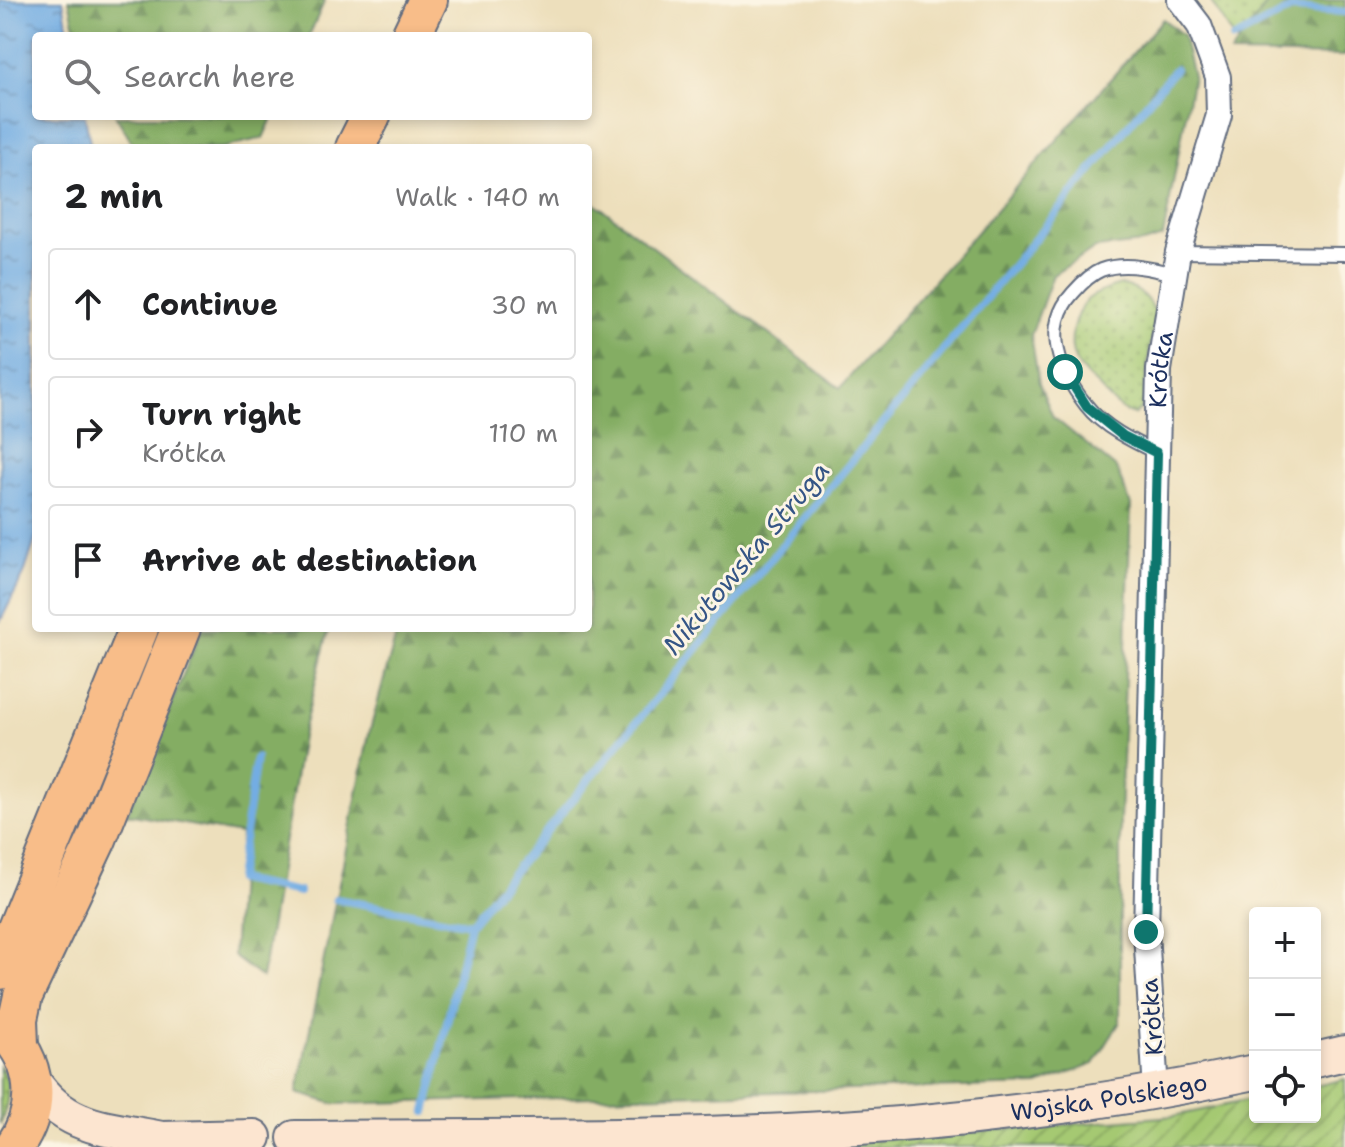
<!DOCTYPE html>
<meta charset="utf-8">
<style>
body{margin:0;font-family:"Shantell Sans",sans-serif;background:#f2f2f2;color:#202124}
.controls{position:absolute;right:24px;bottom:24px;display:grid;overflow:hidden;border-radius:8px;box-shadow:0 4px 12px #0003}
.controls button{width:72px;height:72px;display:grid;place-items:center;padding:0;border:0;border-bottom:2px solid #e0e0e0;background:#fff;color:#202124;font:40px sans-serif}
.stop{position:absolute;width:24px;height:24px;margin:-18px;border:6px solid #0f766e;border-radius:50%;background:#fff}
.stop.end{background:#0f766e;border-color:#fff;box-shadow:0 2px 8px #0008}
.list{margin:0;padding:0;list-style:none}
h2{display:flex;justify-content:space-between;align-items:center;height:104px;margin:0;padding:0 32px;font-size:34px}
h2 small{font-size:26px;font-weight:400;color:#757577}
.list li{display:grid;grid-template-columns:52px 1fr auto;gap:24px;align-items:center;box-sizing:border-box;height:112px;margin:0 16px 16px;padding:0 16px;border:2px solid #e0e0e0;border-radius:8px}
.list b{display:block;font-size:30px;white-space:nowrap}
.list p{margin:0;font-size:26px;white-space:nowrap;color:#757577}
.list em{font-size:26px;font-style:normal;color:#757577}
.icon{flex:none;width:44px;height:44px;fill:none;stroke:currentColor;stroke-width:2;stroke-linecap:round;stroke-linejoin:round}
.map{position:relative;flex:none;width:1345px;height:1147px;overflow:hidden}
.search{position:absolute;background:#fff;box-shadow:0 4px 12px #0003;left:32px;top:32px;width:560px;height:88px;display:flex;align-items:center;gap:20px;box-sizing:border-box;padding:0 28px;border-radius:8px;color:#757577;font-size:30px}
.panel{position:absolute;background:#fff;box-shadow:0 4px 12px #0003;left:32px;top:144px;width:560px;height:488px;border-radius:8px}
.map>svg:first-child{display:block}
.grass{fill:url(#grass-dots);stroke:#607c68;stroke-width:2}
.forest{fill:url(#forest-firs);stroke:#506e61;stroke-width:2}
.garden{fill:url(#garden-furrows);stroke:#607c68;stroke-width:2}
.water{fill:url(#water-ripples);stroke:#476ea0;stroke-width:2}
.lines{fill:none;stroke-linecap:round;stroke-linejoin:round}
.stream{stroke:#73ade3;stroke-width:8}
.lane-casing{stroke:#646d7f;stroke-width:16}
.street-casing{stroke:#646d7f;stroke-width:28}
.secondary-casing{stroke:#646d7f;stroke-width:38}
.primary-casing{stroke:#646d7f;stroke-width:42}
.lane{stroke:#fff;stroke-width:12}
.street{stroke:#fff;stroke-width:24}
.secondary{stroke:#fce5d0;stroke-width:34}
.primary{stroke:#f8bd89;stroke-width:38}
.route{stroke:#0f766e;stroke-width:10}
.labels{text-anchor:middle;stroke-width:6;stroke-linejoin:round;paint-order:stroke}
.street-label{font-size:24px;fill:#1b2f5e;stroke:#fcf5e5}
.water-label{font-size:26px;font-style:italic;fill:#355586;stroke:#fcf5e5}
</style>
<div class="map">
<svg width="1345" height="1147" viewBox="0 0 1345 1147">
<defs>
<pattern id="grass-dots" width="8" height="8" patternUnits="userSpaceOnUse" patternTransform="scale(2)"><rect width="8" height="8" fill="#a5c972"/><path d="M2 2h.1M6 6h.1" fill="none" stroke="#86a461" stroke-width="1.8" stroke-linecap="round"/></pattern>
<pattern id="forest-firs" width="22" height="20" patternUnits="userSpaceOnUse" patternTransform="scale(2)"><rect width="22" height="20" fill="#84ad64"/><path d="M5 1l3.5 6h-7zM16 11l3.5 6h-7z" fill="#6b8d56"/></pattern>
<pattern id="garden-furrows" width="10" height="10" patternUnits="userSpaceOnUse" patternTransform="scale(2)"><rect width="10" height="10" fill="#a5c972"/><path d="M-1 1l2-2M0 10L10 0M9 11l2-2" fill="none" stroke="#86a461"/></pattern>
<pattern id="water-ripples" width="26" height="14" patternUnits="userSpaceOnUse" patternTransform="scale(2)"><rect width="26" height="14" fill="#73ade3"/><path d="M2 4q2-2 4 0t4 0M15 11q2-2 4 0t4 0" fill="none" stroke="#5e8dbb"/></pattern>
</defs>
<rect width="100%" height="100%" fill="#fcf5e5"/>
<filter id="ink" filterUnits="userSpaceOnUse"><feTurbulence type="fractalNoise" baseFrequency=".0125" numOctaves="2"/><feDisplacementMap in="SourceGraphic" scale="16" xChannelSelector="R" yChannelSelector="G"/><feConvolveMatrix kernelMatrix="1 2 1 2 8 2 1 2 1" color-interpolation-filters="sRGB"/></filter>
<filter id="wash" filterUnits="userSpaceOnUse"><feTurbulence type="fractalNoise" baseFrequency=".006" numOctaves="4" result="noise"/><feDisplacementMap in="SourceGraphic" scale="32" xChannelSelector="R" yChannelSelector="G"/><feGaussianBlur stdDeviation="1.8" result="paint"/><feColorMatrix in="noise" values="0 0 0 0 0 0 0 0 0 0 0 0 0 0 0 0 0 1.4 0 .05"/><feComposite in="paint" operator="in"/></filter>
<g filter="url(#wash)">
<rect width="100%" height="100%" fill="#eddfbc"/>
<!-- grass -->
<g class="grass">
<path d="M1210 0H1270L1238 44Z"/>
<path d="M1121 285C1139 288 1146 297 1155 311L1142 408 1134 415C1119 411 1111 399 1100 388 1092 380 1080 371 1075 360 1067 342 1074 314 1087 300 1096 292 1110 288 1121 285Z"/>
<path d="M0 1066C12 1082 8 1107 0 1124Z"/>
</g>
<!-- forest -->
<g class="forest">
<path d="M69 0H325L309 36H77Z"/>
<path d="M1270 0H1345V56L1230 54Z"/>
<path d="M1163 19 1183 35 1193 76 1163 237 1143 243 1096 248 1053 275 1031 335 1039 384 1053 417 1116 468 1131 505 1120 822V1022L1094 1064 1038 1085 335 1104 297 1093 369 734 398 628H588V198L840 388Z"/>
<path d="M116 116H273L263 138 222 148H135Z"/>
<path d="M202 628H329L302 736 262 978 233 956 241 834 127 814Z"/>
</g>
<!-- garden -->
<path class="garden" d="M1345 1079V1147H787L1174 1116 1255 1099V1117H1315V1086Z"/>
<!-- water -->
<path class="water" d="M0 0H63L69 36H36V116H85L91 148H36V537L24 574 0 622Z"/>
<g class="lines">
<!-- stream -->
<g class="stream">
<path d="M1233 39 1291 9 1345 12"/>
<path d="M256 758 238 880 299 892"/>
<path d="M336 899 470 924"/>
<path d="M426 1112 470 924 1175 69"/>
</g>
</g>
</g>
<g filter="url(#ink)">
<g class="lines">
<!-- lane casing -->
<g class="lane-casing">
<g id="lane">
<path d="M1178 252 1345 254"/>
<path d="M1157 453C1132 441 1103 427 1086 405 1060 372 1041 328 1073 293 1080 285 1091 274 1101 270 1125 261 1151 269 1175 274"/>
</g>
</g>
<!-- street casing -->
<g class="street-casing">
<g id="street">
<path id="s1" d="M1156 1091 1146 932 1159 370 1178 252 1219 115 1218 77 1199 25 1180 0"/>
</g>
</g>
<!-- secondary casing -->
<g class="secondary-casing">
<g id="secondary">
<path d="M1315 1060 1345 1053"/>
<path d="M33 1081C66 1130 108 1128 162 1139"/>
<path id="s2" d="M295 1138C501 1136 708 1140 913 1123 1028 1113 1142 1096 1255 1072"/>
<path d="M141 1144 162 1139 254 1137"/>
</g>
</g>
<!-- primary casing -->
<g class="primary-casing">
<g id="primary">
<path d="M411 36 428 0"/>
<path d="M355 148 371 116"/>
<path d="M0 970 139 628"/>
<path d="M2 1028C38 1061 42 1108 14 1147"/>
<path d="M19 1045 18 1019 23 996 97 839 181 628"/>
</g>
</g>
<!-- lane -->
<use href="#lane" class="lane"/>
<!-- street -->
<use href="#street" class="street"/>
<!-- secondary -->
<use href="#secondary" class="secondary"/>
<!-- primary -->
<use href="#primary" class="primary"/>
</g>
</g>
<g class="lines" filter="url(#ink)">
<!-- route -->
<path class="route" d="M1065 372 1087 407 1123 436 1157 453 1146 932"/>
</g>
<g class="labels">
<!-- street labels -->
<g class="street-label">
<text dy="8" stroke="none"><textPath href="#s1" startOffset="722">Krótka</textPath></text>
<text transform="translate(1152 1017) rotate(-94)" y="8">Krótka</text>
<text dy="8" stroke="none"><textPath href="#s2" startOffset="816">Wojska Polskiego</textPath></text>
</g>
<!-- water labels -->
<g class="water-label">
<text transform="translate(746 558) rotate(-50)" y="9">Nikutowska Struga</text>
</g>
</g>
</svg>
<div class="controls">
<button>+</button>
<button>−</button>
<button><svg class="icon" aria-label="locate" viewBox="0 0 24 24"><circle cx="12" cy="12" r="6"/><path d="M12 2v4M12 18v4M2 12h4M18 12h4"/></svg></button>
</div>
<div class="stop" style="left:1065px;top:372px"></div>
<div class="stop end" style="left:1146px;top:932px"></div>
<div class="search"><svg class="icon" aria-label="search" viewBox="0 0 24 24"><circle cx="10" cy="10" r="6"/><path d="M15 15l6 6"/></svg>Search here</div>
<section class="panel">
<h2>2 min<small>Walk · 140 m</small></h2>
<ul class="list">
<li><svg class="icon" aria-label="ahead" viewBox="0 0 24 24"><path d="M12 20V5M6 11l6-6 6 6"/></svg><div><b>Continue</b></div><em>30 m</em></li>
<li><svg class="icon" aria-label="right" viewBox="0 0 24 24"><path d="M7 20v-9h11M14 6l5 5-5 5"/></svg><div><b>Turn right</b><p>Krótka</p></div><em>110 m</em></li>
<li><svg class="icon" aria-label="arrive" viewBox="0 0 24 24"><path d="M6 21V4h12l-3 4 3 4H6"/></svg><div><b>Arrive at destination</b></div></li>
</ul>
</section>
</div>
